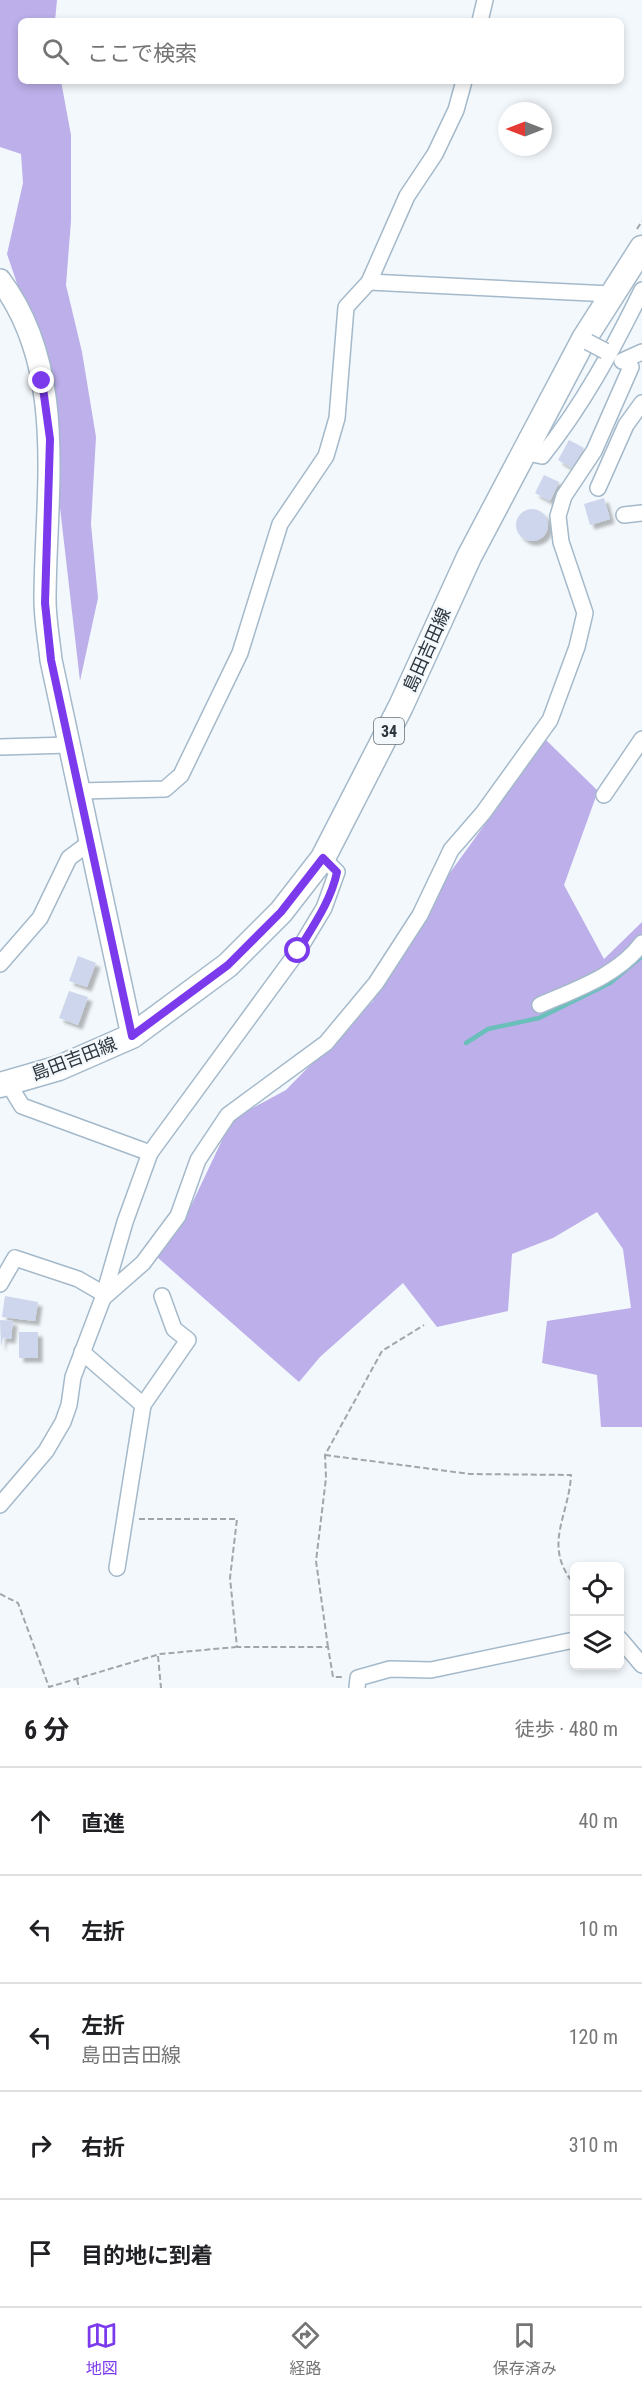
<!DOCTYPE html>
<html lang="ja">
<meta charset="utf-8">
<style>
body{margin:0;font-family:"Roboto Condensed","Noto Sans JP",sans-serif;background:#f6f6f6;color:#202124}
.controls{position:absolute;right:18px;bottom:18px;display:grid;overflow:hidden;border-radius:9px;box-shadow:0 3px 9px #0003}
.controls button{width:54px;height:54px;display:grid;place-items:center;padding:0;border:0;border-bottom:2px solid #e0e0e0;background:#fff;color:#202124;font:30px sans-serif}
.compass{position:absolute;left:498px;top:102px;width:54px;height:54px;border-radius:50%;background:#fff;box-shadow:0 3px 9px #0003;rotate:270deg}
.stop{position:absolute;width:18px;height:18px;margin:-14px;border:4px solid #7c3aed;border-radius:50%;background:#fff}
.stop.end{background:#7c3aed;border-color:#fff;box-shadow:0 2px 6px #0008}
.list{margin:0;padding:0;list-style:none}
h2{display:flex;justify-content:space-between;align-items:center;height:78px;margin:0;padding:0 24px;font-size:26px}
h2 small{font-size:20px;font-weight:400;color:#757577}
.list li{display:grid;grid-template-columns:39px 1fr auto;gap:18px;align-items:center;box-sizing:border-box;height:108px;padding:0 24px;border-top:2px solid #e0e0e0}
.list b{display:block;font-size:22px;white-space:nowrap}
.list p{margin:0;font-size:20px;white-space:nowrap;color:#757577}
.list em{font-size:20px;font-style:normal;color:#757577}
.icon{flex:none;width:33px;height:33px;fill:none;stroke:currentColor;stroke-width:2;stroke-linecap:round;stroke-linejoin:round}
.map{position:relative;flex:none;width:642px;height:1688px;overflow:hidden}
.search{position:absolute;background:#fff;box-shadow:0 3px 9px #0003;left:18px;right:18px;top:18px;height:66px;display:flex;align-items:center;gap:15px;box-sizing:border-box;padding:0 21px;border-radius:9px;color:#757577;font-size:22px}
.sheet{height:618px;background:#fff}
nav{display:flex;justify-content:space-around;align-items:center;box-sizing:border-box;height:84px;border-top:2px solid #e0e0e0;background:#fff;font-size:16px;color:#757577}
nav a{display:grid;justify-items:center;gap:3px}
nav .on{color:#7c3aed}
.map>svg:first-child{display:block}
.forest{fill:#bcafea}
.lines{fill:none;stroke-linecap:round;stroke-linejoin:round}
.stream{stroke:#6abfbb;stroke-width:4.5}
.building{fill:#cdd6ed;filter:url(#shadow)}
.street-casing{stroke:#a4b9ca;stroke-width:18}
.secondary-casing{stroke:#a4b9ca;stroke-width:24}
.primary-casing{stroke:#a4b9ca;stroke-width:27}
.path{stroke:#a0a6ab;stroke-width:2;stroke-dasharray:6 3;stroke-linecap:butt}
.street{stroke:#fff;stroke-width:15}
.secondary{stroke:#fff;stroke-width:21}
.primary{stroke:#fff;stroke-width:24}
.street-bridge-casing{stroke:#a4b9ca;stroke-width:18;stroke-linecap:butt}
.street-bridge{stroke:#fff;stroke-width:15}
.route{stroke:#7c3aed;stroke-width:8}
.labels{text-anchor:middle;stroke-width:4.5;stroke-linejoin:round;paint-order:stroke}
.shield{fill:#f3f8fc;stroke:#687076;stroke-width:1.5}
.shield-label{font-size:16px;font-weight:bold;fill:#2d363d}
.street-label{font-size:18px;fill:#2d363d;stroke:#f3f8fc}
</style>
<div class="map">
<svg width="642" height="1688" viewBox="0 0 642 1688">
<defs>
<filter id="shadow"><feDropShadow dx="4.5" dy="4.5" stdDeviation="1.5" flood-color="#0004"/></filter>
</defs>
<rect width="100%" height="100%" fill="#f3f8fc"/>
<!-- forest -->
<g class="forest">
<path d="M0 0H57L55 21H21V81H61L71 135V221L66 285 82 352 96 437 91 524 98 598 80 681 43 360 7 254 23 183 21 154 0 147Z"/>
<path d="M546 740 598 791 564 885 604 959 642 922V1427H601L597 1375 542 1363 547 1321 631 1308 623 1249 597 1212 553 1238 512 1254 508 1311 437 1327 403 1283 320 1357 299 1382 157 1257 189 1210 232 1119 286 1090 373 1001 449 874Z"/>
</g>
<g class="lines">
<!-- stream -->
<path class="stream" d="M466 1043 488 1029 539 1018 610 983 642 956"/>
</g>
<!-- building -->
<g class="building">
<path d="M569 440 584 448 572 468 558 460Z"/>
<path d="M544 475 559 482 550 501 535 493Z"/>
<path d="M604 498 610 519 590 525 584 504Z"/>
<circle cx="532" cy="525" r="16"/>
<path d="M78 956 96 963 87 987 69 981Z"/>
<path d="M69 991 88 997 78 1025 59 1018Z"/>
<path d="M5 1296 38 1302 35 1321 2 1317Z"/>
<path d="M0 1320 13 1321 11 1339 3 1338 1 1347Z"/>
<rect x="19" y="1332" width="19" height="26"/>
</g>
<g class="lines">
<!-- street casing -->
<g class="street-casing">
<g id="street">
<path d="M480 21 485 0"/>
<path d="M369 282 611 294"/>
<path d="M622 361 642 352"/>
<path d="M524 452 542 456C583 405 613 349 642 290"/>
<path d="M598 488 626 425 642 403"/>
<path d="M624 515 642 513"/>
<path d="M0 747 69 745"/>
<path d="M79 791 165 789 181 775 240 653 280 524 326 456 337 418 346 307 369 282 407 196 435 154 456 110 464 81"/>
<path d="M604 795 642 739"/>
<path d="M0 964 40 918 69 858 89 843"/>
<path d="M540 1005C574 990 619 975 642 943"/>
<path d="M8 1083 22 1106 150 1153"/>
<path d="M0 1284 15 1258 78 1279 104 1294"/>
<path d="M103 1298 143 1263 178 1216 198 1160 228 1115 326 1043 376 983 420 915 451 850 483 813 550 720 577 647 585 613 561 542 558 516 564 496 594 451 631 367"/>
<path d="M82 1352 143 1405 117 1568"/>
<path d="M143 1405 188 1340 174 1329 162 1296"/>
<path d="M0 1505 46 1451 63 1422 69 1405 73 1377 103 1298 125 1222 150 1153 298 951 324 908 337 872 323 858"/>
<path d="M620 1639 642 1665"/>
<path d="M357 1688 358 1678 390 1669 431 1670 574 1640"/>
</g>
</g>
<!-- secondary casing -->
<g class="secondary-casing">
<path id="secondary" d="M0 280C69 371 45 495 45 600 45 620 49 640 51 660L132 1036"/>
</g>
<!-- primary casing -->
<g class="primary-casing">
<path id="primary" d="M0 1085 59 1068 132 1036 228 965 281 912 323 858 401 706 469 557 584 339 642 248"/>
</g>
<!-- path -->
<g class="path">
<path d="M637 229 642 221"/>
<path d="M325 1455 470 1474 571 1475C569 1517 542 1545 574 1584"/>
<path d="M139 1519H237L230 1578 237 1647H328L333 1677H343"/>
<path d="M0 1594 18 1603 49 1687 160 1654 236 1647"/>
<path d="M328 1647 316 1561 326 1478 325 1455 382 1351 424 1325"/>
<path d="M158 1656 161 1688"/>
<path d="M77 1679 79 1688"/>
</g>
<!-- street -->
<use href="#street" class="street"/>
<!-- secondary -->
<use href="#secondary" class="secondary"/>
<!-- primary -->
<use href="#primary" class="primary"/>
<!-- street-bridge casing -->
<g class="street-bridge-casing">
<path id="street-bridge" d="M588 342 605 351"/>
</g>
<!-- street-bridge -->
<use href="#street-bridge" class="street-bridge"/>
</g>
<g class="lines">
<!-- route -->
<path class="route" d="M42 381 50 439 45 603 51 660 132 1036 228 965 281 912 323 858 337 872C331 901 313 926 298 951"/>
</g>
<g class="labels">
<!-- shield labels -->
<rect class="shield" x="374" y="718" width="30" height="26" rx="4.5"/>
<g class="shield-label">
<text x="389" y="737">34</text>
</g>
<!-- street labels -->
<g class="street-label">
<text transform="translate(427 650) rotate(-66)" y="6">島田吉田線</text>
<text transform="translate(74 1059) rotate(-21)" y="6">島田吉田線</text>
</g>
</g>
</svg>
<div class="controls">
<button><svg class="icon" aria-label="locate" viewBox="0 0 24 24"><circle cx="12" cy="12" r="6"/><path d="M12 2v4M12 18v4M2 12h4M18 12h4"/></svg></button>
<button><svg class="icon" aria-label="layers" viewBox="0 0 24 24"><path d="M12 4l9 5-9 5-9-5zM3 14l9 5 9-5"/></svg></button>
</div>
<svg class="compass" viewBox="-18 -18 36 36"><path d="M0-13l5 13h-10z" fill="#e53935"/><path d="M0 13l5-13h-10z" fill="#757577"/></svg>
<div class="stop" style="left:298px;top:951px"></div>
<div class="stop end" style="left:42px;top:381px"></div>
<div class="search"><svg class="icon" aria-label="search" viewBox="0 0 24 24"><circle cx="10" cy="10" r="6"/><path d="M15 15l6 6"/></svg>ここで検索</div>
</div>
<section class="sheet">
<h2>6 分<small>徒歩 · 480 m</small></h2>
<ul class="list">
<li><svg class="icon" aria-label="ahead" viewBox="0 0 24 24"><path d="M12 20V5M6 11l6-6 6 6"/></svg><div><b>直進</b></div><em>40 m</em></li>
<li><svg class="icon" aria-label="left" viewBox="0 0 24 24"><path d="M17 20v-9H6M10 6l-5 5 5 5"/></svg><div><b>左折</b></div><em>10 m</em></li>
<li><svg class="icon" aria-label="left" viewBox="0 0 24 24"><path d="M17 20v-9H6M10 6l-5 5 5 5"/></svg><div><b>左折</b><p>島田吉田線</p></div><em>120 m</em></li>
<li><svg class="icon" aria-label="right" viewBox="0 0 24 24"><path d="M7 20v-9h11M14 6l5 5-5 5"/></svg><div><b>右折</b></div><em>310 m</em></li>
<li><svg class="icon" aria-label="arrive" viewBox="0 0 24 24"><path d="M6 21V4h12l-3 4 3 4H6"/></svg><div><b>目的地に到着</b></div></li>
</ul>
</section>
<nav>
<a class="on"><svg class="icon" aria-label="map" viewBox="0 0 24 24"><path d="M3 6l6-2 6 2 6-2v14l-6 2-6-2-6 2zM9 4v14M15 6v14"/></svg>地図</a>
<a><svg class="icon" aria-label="directions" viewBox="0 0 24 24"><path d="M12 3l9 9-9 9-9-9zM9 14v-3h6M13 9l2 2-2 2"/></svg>経路</a>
<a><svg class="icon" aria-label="saved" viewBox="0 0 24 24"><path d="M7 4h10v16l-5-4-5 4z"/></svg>保存済み</a>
</nav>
